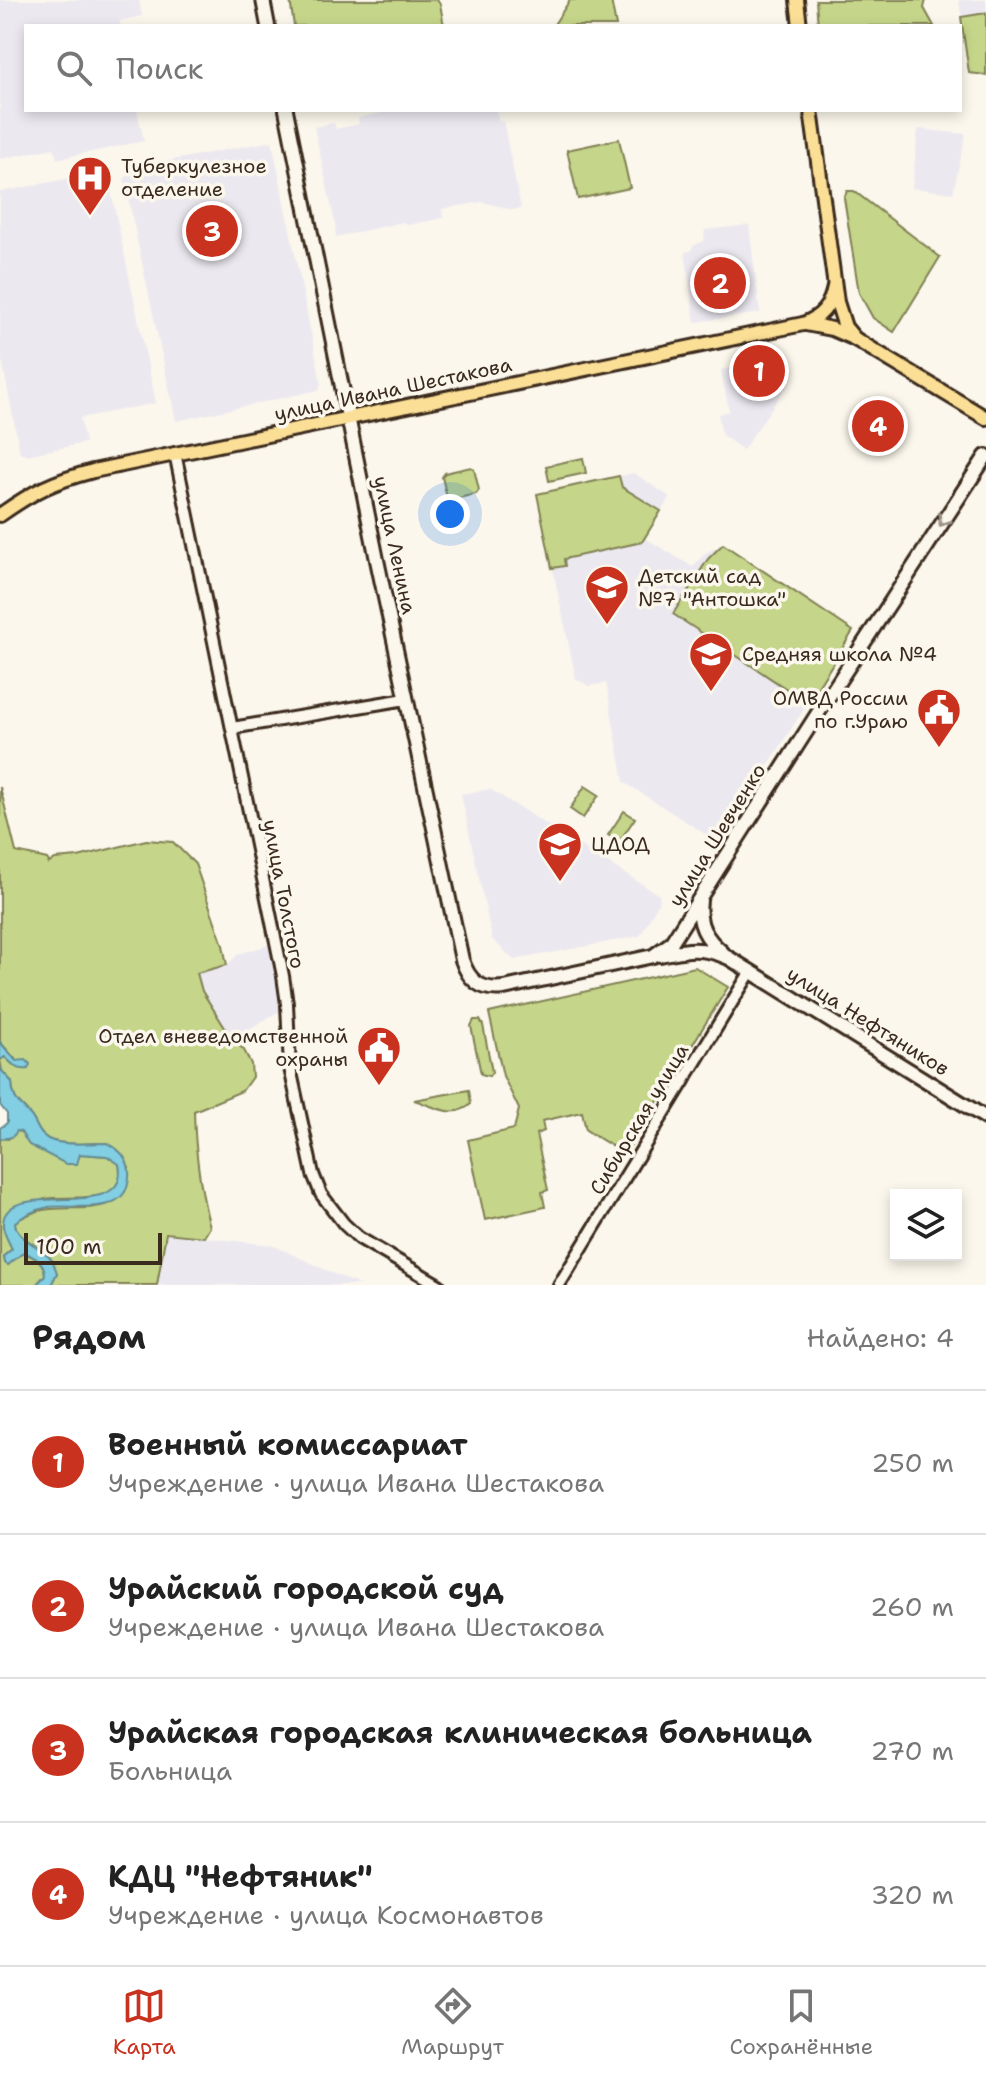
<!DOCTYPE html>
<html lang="ru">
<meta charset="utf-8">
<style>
body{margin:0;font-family:"Shantell Sans",sans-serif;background:#f6f6f6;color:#222}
.controls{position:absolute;right:24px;bottom:24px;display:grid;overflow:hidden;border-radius:0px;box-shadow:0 4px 12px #0003}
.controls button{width:72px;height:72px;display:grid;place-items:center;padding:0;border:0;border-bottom:2px solid #e0e0e0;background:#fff;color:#222;font:40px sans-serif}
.scale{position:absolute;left:24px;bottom:20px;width:138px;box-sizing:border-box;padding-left:8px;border:4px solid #3b2a1e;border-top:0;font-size:22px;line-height:28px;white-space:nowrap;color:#3b2a1e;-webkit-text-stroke:6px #fbf7ec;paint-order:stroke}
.you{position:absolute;left:450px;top:514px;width:28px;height:28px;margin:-20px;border:6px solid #fff;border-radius:50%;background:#1a73e8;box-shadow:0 0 0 12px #1a73e833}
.badge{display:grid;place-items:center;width:52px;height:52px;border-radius:50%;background:#c8321e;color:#fff;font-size:26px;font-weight:700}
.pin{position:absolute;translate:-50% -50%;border:4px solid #fff;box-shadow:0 2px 8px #0006}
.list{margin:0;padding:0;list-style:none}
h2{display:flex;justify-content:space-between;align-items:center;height:104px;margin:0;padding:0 32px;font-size:34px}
h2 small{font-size:26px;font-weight:400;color:#767676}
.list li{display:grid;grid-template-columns:52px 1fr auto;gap:24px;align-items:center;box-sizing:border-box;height:144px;padding:0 32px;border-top:2px solid #e0e0e0}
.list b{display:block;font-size:30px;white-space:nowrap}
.list p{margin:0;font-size:26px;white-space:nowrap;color:#767676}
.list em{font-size:26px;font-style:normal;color:#767676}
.icon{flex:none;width:44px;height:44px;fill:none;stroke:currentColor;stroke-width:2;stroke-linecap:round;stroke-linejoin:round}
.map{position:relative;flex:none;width:986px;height:1285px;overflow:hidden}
.search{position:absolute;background:#fff;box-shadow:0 4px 12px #0003;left:24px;right:24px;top:24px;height:88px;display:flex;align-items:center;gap:20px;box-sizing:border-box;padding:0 28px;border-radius:0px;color:#767676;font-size:30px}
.sheet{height:680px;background:#fff}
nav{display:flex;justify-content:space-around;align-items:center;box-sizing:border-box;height:112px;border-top:2px solid #e0e0e0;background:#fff;font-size:22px;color:#767676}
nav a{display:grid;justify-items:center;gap:4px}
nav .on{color:#c8321e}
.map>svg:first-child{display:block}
.built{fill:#ece8f0}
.green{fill:#c5d589;stroke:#808054;stroke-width:2}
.water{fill:#82cee2;stroke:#668c94;stroke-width:2}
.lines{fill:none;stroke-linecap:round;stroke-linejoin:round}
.tertiary-casing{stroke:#3b2a1e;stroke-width:16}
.secondary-casing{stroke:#3b2a1e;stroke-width:18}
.primary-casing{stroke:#3b2a1e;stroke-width:18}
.tertiary{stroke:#fbf7ec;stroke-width:10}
.secondary{stroke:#fbf7ec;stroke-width:12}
.primary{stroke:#fbdf96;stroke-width:12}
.oneway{stroke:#9b9085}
.labels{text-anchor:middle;stroke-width:7;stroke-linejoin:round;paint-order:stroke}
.poi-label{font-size:20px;fill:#3b2a1e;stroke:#fbf7ec;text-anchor:start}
.street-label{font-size:20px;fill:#3b2a1e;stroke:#fbf7ec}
</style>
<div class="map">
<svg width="986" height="1285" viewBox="0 0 986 1285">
<rect width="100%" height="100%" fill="#fbf7ec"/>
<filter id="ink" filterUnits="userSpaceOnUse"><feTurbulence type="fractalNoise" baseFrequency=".0125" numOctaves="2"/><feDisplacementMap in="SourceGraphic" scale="16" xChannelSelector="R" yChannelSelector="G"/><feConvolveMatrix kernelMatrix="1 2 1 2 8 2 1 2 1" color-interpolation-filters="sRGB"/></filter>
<g filter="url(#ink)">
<!-- built -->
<g class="built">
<path d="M0 0H139L142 16 120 21V26H26V110H137L144 141 57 159 54 148 0 159Z"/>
<path d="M959 0H986V75L969 73Z"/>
<path d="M393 110H496L499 122 503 121 521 208 514 210 482 202 442 209 443 218 408 225 403 222 336 237 335 223 314 127 334 123 336 129 359 124 358 118Z"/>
<path d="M918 129 966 134 953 193 912 188Z"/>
<path d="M272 141 321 382 319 390 176 421 124 179 136 167Z"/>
<path d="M97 173 109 182 156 403 80 418 85 443 27 455 20 453 0 350V192Z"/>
<path d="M749 225 760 313 695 322 685 252 691 251 693 246 704 241 705 230Z"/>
<path d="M785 356 790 381 743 450 722 435 718 414 729 411 721 370Z"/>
<path d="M634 473 670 497 645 538 693 567 705 553 723 544 853 631 719 843 624 782 606 683 589 686 576 679 537 494Z"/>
<path d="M490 789 659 895 660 900 640 936 514 960 492 939 461 794Z"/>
<path d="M269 945 281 1010 233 1039 202 991 197 972 227 965 238 954Z"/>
<path d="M166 1233 272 1245 359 1285H157Z"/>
</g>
<!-- green -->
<g class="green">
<path d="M290 0H437L440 4 444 26H294Z"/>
<path d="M570 0H611L616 26H553Z"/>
<path d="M816 0H926L924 8 934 26H818Z"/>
<path d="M986 13V75L969 73 961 17Z"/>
<path d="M619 139 630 188 578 199 567 150Z"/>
<path d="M847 191H854L940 257 894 332 873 318 859 293 844 198Z"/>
<path d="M583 458 586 473 549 481 546 466Z"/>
<path d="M471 467 474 469 479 490 476 494 450 500 447 498 442 477 445 473Z"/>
<path d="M619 476 622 487 661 511 642 542 564 559 565 566 552 568 537 494Z"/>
<path d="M723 544 853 631 808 703 673 614 708 559Z"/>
<path d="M585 786 599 795 583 818 570 809Z"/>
<path d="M0 787 16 852 47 859 49 862 48 864 55 859 78 857 146 840 173 842 195 864 223 945 227 965 197 973 202 991 232 1039 244 1050 251 1064 252 1077 242 1091 194 1111C195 1151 200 1189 210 1227L204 1237 166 1233 157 1285H51L57 1273C52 1266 47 1258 41 1251 32 1240 15 1238 15 1222 40 1205 57 1209 86 1208 95 1208 104 1205 112 1203L129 1167 107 1143C91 1143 54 1147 44 1136 37 1131 36 1121 30 1115 18 1101 13 1101 12 1082L2 1071 0 1060 5 1057 16 1067 17 1061 0 1042Z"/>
<path d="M624 811 635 818 619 842 608 835Z"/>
<path d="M695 967 728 987 625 1154 586 1130 582 1112 542 1121 544 1131 536 1134 548 1190 542 1192 545 1207 485 1220 468 1140 514 1129 519 1109 503 1076 489 1013Z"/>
<path d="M474 1020H480L483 1025 492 1072 489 1076 481 1074 471 1026Z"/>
<path d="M469 1090 471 1104C453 1120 434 1106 414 1100Z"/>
<path d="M17 1131 21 1132 30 1145 80 1154 107 1156 119 1164C129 1209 69 1194 45 1199 34 1201 13 1220 3 1227L12 1249 4 1256 5 1263 8 1265 23 1252C34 1258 45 1261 45 1275L36 1285H0V1138L8 1139Z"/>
</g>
<!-- water -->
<g class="water">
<path d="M0 1042 16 1061 26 1060 30 1064 28 1069C18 1071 12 1064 5 1057L0 1060Z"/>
<path d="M0 1066 2 1071 12 1082C13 1101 18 1101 30 1115 36 1121 37 1131 44 1136 54 1147 91 1143 107 1143 119 1149 128 1158 129 1171 132 1218 78 1204 49 1207 36 1209 25 1215 15 1222 15 1240 42 1246 52 1260 54 1264 56 1270 57 1273L51 1285H36L45 1276C45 1261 35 1258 24 1252L8 1265 5 1263 4 1256 12 1249C9 1242 3 1233 3 1225 2 1174 132 1227 119 1164L107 1156 80 1154 77 1164H66L29 1145 21 1132 17 1131C13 1138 8 1139 0 1138V1128L7 1123V1114L0 1105Z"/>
</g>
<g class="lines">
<!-- tertiary casing -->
<g class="tertiary-casing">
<g id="tertiary">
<path d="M175 453 283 976 287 1004 290 1068 313 1174 321 1194 344 1224 359 1238 439 1285"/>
<path d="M232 728 406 699"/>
<path d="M559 1285 751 971"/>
</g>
</g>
<!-- secondary casing -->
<g class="secondary-casing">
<g id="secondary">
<path d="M263 0 268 26"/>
<path d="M286 110 377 560 462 960C469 981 481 991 504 988L653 956 671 943 818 713 986 456"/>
<path d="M700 900C697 924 705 938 723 953"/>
<path d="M660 955C688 949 702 946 729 958L986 1118"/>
</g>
</g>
<!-- primary casing -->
<g class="primary-casing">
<g id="primary">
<path d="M797 0 800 26"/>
<path d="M811 110 837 302 845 327 855 339"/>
<path d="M806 324 832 329 855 339 986 418"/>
<path d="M0 515C34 491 52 482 93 471L803 324C821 317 830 307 834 287"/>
</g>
</g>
<!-- tertiary -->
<use href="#tertiary" class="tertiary"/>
<!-- secondary -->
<use href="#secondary" class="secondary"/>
<!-- primary -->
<use href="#primary" class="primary"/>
</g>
<!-- one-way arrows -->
<defs><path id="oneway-chevron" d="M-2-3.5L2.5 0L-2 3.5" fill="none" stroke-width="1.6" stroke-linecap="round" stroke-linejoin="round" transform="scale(2)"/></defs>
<use class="oneway" href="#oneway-chevron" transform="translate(943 521) rotate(123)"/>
</g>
<!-- icons -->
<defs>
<g id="hospital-pin" transform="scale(2.3)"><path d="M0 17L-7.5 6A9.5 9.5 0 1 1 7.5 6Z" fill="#c8321e" stroke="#fbf7ec"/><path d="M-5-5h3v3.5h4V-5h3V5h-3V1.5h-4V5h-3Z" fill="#fff"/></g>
<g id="school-pin" transform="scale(2.3)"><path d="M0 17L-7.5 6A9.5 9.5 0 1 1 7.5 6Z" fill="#c8321e" stroke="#fbf7ec"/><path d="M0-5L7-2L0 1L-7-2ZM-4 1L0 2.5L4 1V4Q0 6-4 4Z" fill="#fff"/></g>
<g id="civic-pin" transform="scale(2.3)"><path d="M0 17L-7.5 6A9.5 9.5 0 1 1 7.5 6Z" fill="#c8321e" stroke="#fbf7ec"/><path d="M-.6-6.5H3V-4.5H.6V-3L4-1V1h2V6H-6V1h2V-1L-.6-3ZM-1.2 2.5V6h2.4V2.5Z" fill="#fff"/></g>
</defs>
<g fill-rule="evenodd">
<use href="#hospital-pin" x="90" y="178"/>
<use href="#school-pin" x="607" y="587"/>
<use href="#school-pin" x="711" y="654"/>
<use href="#civic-pin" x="939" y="710"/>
<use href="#school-pin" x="560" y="844"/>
<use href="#civic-pin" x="379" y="1048"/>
</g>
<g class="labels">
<!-- poi labels -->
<g class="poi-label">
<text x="121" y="173">Туберкулезное<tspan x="121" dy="23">отделение</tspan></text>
<text x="638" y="583">Детский сад<tspan x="638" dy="23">№7 "Антошка"</tspan></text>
<text x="742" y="661">Средняя школа №4</text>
<text x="908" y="705" text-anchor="end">ОМВД России<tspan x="908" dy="23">по г.Ураю</tspan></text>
<text x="591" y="851">ЦДОД</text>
<text x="348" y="1043" text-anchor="end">Отдел вневедомственной<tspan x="348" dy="23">охраны</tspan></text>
</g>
<!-- street labels -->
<g class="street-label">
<text transform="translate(393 389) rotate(-12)" y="7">улица Ивана Шестакова</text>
<text transform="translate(395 545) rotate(78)" y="7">улица Ленина</text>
<text transform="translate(717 835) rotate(-58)" y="7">улица Шевченко</text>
<text transform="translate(284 894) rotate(79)" y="7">улица Толстого</text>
<text transform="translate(868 1021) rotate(32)" y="7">улица Нефтяников</text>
<text transform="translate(639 1119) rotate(-59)" y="7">Сибирская улица</text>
</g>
</g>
</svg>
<div class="controls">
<button><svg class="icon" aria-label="layers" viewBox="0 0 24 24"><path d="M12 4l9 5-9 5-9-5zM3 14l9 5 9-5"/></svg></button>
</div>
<div class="scale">100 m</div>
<div class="you"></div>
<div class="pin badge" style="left:759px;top:371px">1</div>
<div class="pin badge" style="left:720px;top:283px">2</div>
<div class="pin badge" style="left:212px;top:231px">3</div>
<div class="pin badge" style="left:878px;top:426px">4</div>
<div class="search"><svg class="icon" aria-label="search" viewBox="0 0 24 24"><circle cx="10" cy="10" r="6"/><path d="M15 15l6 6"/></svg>Поиск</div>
</div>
<section class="sheet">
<h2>Рядом<small>Найдено: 4</small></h2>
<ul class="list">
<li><span class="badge">1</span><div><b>Военный комиссариат</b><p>Учреждение · улица Ивана Шестакова</p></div><em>250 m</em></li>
<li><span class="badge">2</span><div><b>Урайский городской суд</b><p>Учреждение · улица Ивана Шестакова</p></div><em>260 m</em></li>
<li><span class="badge">3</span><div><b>Урайская городская клиническая больница</b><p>Больница</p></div><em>270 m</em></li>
<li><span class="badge">4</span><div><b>КДЦ &quot;Нефтяник&quot;</b><p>Учреждение · улица Космонавтов</p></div><em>320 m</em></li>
</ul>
</section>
<nav>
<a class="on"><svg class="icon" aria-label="map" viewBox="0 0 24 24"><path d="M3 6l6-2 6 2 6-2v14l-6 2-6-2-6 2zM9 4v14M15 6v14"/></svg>Карта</a>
<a><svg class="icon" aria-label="directions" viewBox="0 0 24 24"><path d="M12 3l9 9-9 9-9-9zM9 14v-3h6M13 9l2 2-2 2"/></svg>Маршрут</a>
<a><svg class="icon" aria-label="saved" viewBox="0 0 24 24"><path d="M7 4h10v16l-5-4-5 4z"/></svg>Сохранённые</a>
</nav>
